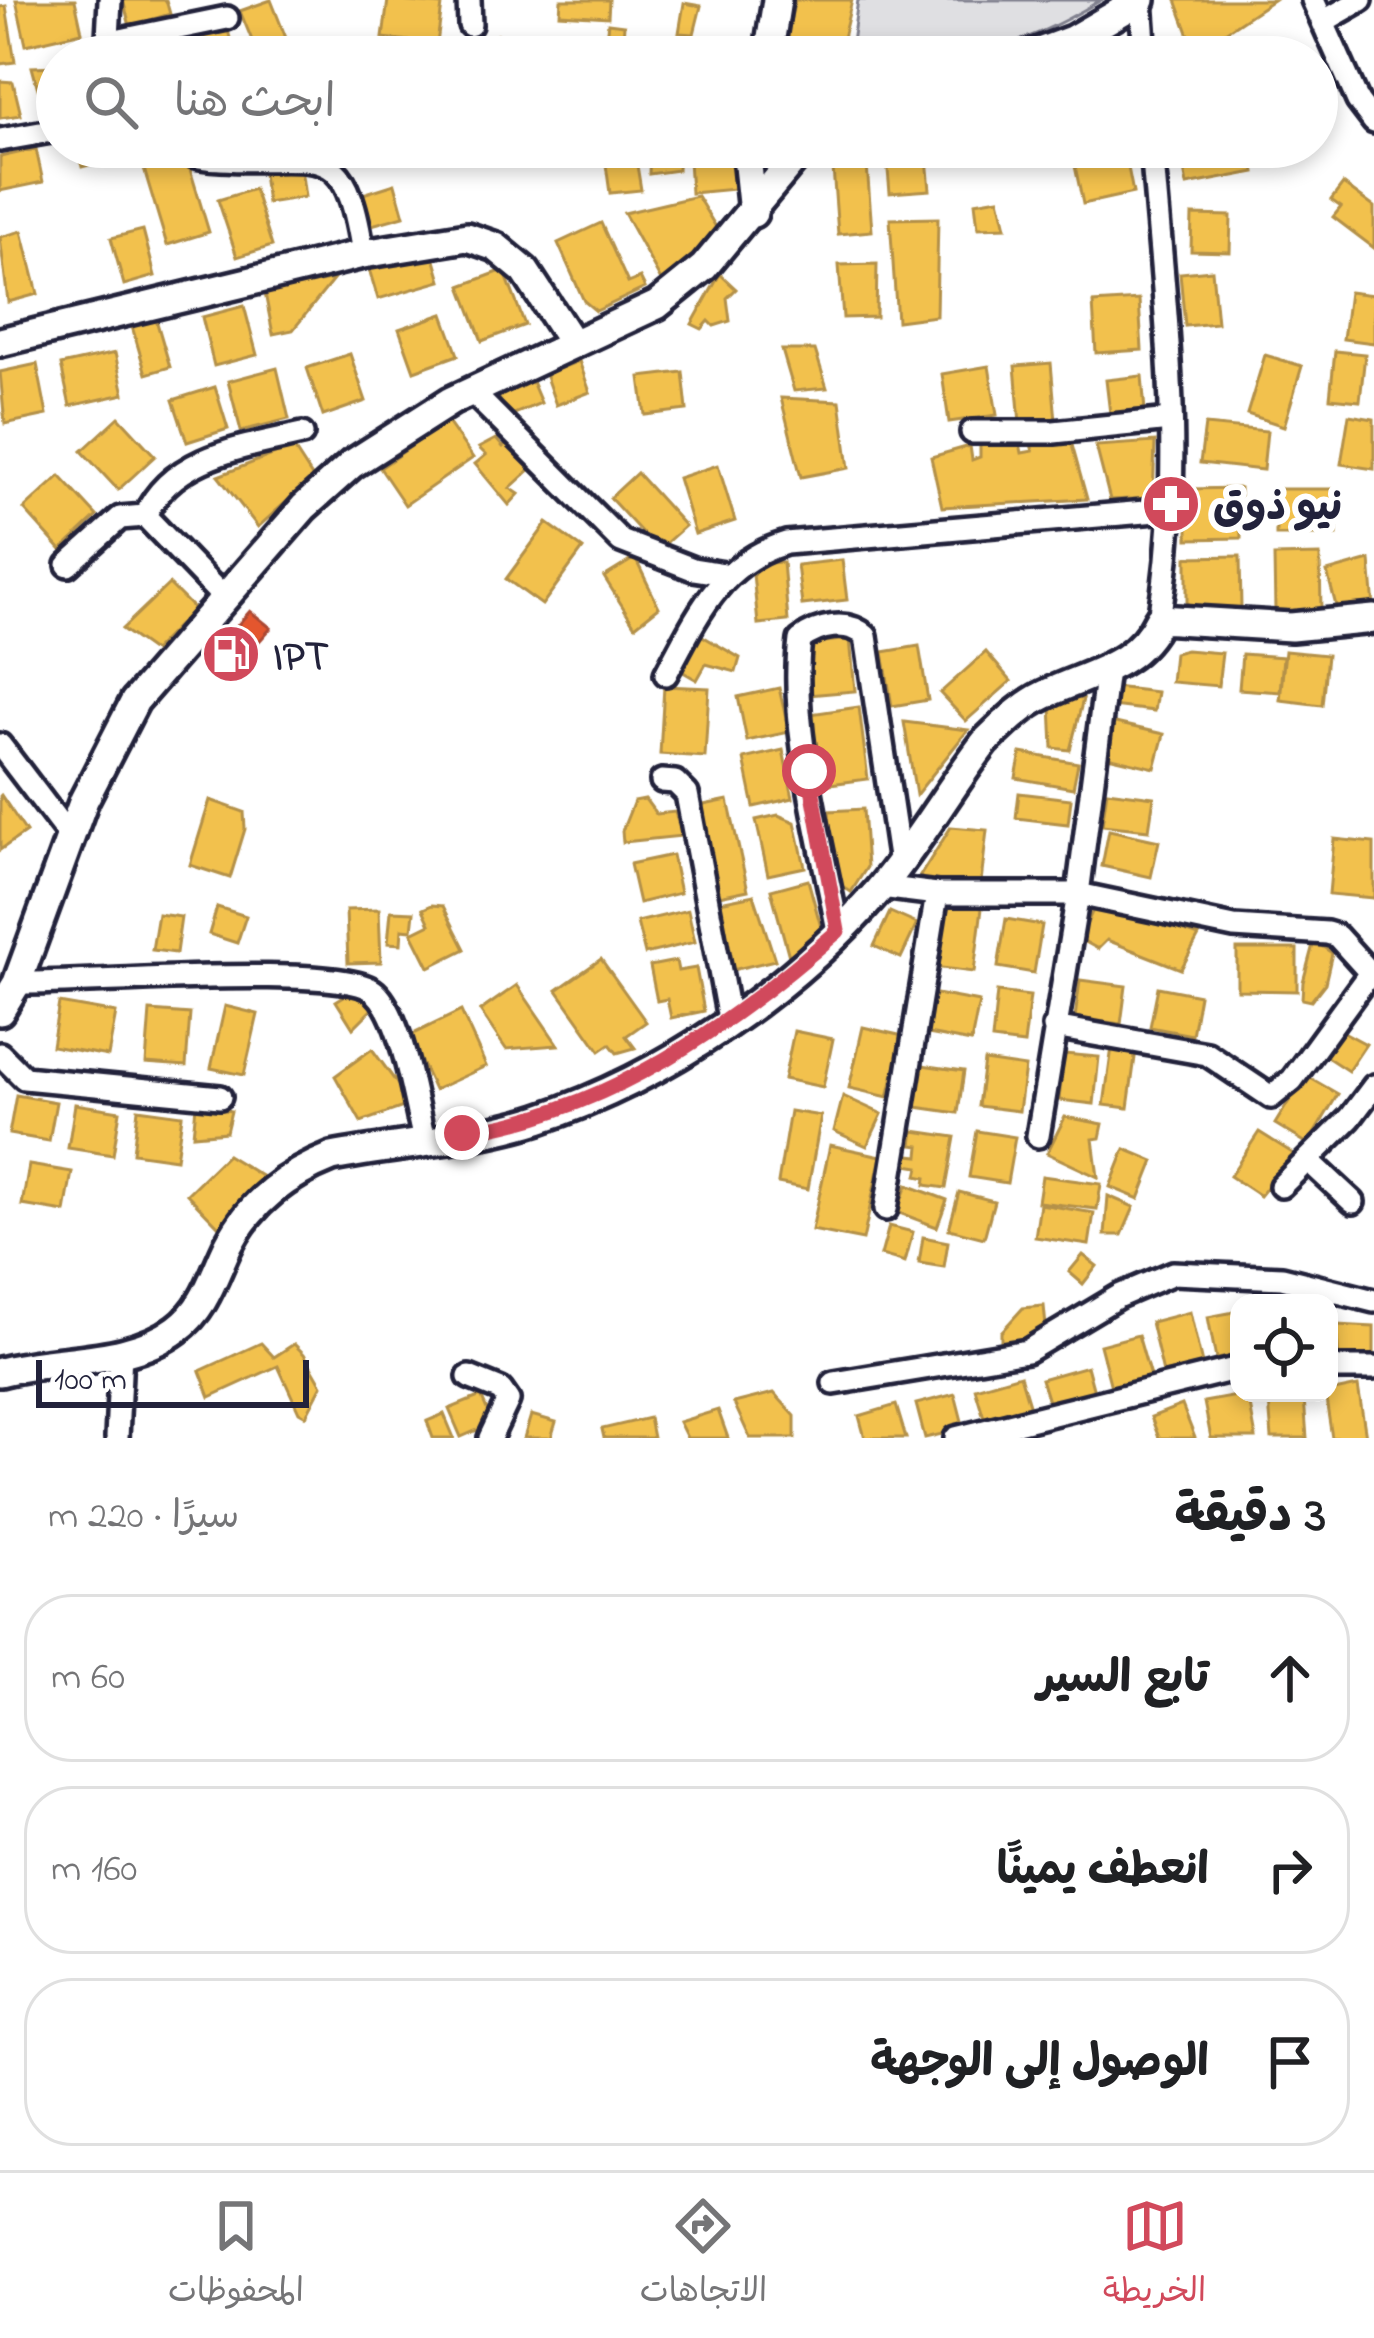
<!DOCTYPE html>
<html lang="ar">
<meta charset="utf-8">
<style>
body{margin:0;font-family:"Indie Flower","Playpen Sans Arabic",sans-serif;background:#f6f6f6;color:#202124;direction:rtl}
.controls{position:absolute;right:36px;bottom:36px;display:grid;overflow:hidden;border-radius:24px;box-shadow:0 6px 18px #0003}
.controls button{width:108px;height:108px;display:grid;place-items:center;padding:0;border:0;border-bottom:3px solid #e0e0e0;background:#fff;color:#202124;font:60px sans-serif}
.scale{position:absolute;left:36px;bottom:30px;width:273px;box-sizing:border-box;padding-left:12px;border:6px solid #22223b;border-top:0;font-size:33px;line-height:42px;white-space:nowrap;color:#22223b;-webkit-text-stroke:9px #fff;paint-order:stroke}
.stop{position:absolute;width:36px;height:36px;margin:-27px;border:9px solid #d1495b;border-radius:50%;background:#fff}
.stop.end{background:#d1495b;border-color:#fff;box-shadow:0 3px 12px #0008}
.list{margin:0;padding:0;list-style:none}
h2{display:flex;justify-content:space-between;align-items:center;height:156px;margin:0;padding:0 48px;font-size:51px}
h2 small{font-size:39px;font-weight:400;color:#757577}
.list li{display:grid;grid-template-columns:78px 1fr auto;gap:36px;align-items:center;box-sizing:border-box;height:168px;margin:0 24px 24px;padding:0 24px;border:3px solid #e0e0e0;border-radius:48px}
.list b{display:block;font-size:45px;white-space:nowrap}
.list em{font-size:39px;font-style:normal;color:#757577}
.icon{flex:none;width:66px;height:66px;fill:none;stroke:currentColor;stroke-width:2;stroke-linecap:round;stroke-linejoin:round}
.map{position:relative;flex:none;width:1374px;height:1438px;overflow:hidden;direction:ltr}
.search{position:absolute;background:#fff;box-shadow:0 6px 18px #0003;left:36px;right:36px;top:36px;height:132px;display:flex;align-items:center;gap:30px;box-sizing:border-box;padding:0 42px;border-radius:66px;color:#757577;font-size:45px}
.sheet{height:732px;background:#fff}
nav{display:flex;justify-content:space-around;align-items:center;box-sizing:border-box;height:168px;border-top:3px solid #e0e0e0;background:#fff;font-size:33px;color:#757577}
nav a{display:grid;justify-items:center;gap:6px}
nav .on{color:#d1495b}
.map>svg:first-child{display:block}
.green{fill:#dfdfe2;stroke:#80808e;stroke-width:3}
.homes{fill:#f2c14e;stroke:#b49148;stroke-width:3}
.shops{fill:#e4572e;stroke:#aa4732;stroke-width:3}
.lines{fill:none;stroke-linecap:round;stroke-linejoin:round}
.minor-casing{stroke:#22223b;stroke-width:30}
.tertiary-casing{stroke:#22223b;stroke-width:36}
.minor{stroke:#fff;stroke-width:21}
.tertiary{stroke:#fff;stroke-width:27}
.route{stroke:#d1495b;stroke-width:15}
.labels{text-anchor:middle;stroke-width:12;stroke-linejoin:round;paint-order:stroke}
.poi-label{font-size:42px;font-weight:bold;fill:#22223b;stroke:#fff;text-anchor:start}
</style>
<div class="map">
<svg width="1374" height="1438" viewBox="0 0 1374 1438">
<rect width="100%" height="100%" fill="#fff"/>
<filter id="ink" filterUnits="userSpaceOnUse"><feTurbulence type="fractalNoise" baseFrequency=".00833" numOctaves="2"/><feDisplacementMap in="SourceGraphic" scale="24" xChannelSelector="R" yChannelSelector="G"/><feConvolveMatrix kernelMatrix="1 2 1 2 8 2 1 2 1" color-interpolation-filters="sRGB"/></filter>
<g filter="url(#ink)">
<!-- green -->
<path class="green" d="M858 0H1101C1001 60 963 57 850 57Z"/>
<!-- homes -->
<g class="homes">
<path d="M16 0H75L82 32 26 45Z"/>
<path d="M123 0H166L170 14 130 26Z"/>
<path d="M271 0 286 38 256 50 240 11Z"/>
<path d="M388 0 442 5 437 44 383 38Z"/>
<path d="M561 0H609L608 17 560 14Z"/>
<path d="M795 0H852L839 55 785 43Z"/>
<path d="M1176 0H1273L1195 52Z"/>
<path d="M684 3 701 6 694 34 679 33Z"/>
<path d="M6 6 15 62 0 64V7Z"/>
<path d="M226 22 233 50 198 57 191 32Z"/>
<path d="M608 23 624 25 623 39 606 37Z"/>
<path d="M174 31 184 57H143L138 44Z"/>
<path d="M498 35 563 43 562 57H495Z"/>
<path d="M1108 44 1113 57H1077Z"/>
<path d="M57 66V98L41 100 32 67Z"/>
<path d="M0 81 13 82 21 115 0 118Z"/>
<path d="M77 147H131L132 154 82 167Z"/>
<path d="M634 147 641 190 610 193 604 150Z"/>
<path d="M650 147H679L678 170 649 174Z"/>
<path d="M886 147H926L930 190 890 193Z"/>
<path d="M948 147H993L994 148 949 156Z"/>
<path d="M1071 147H1124L1133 193 1083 204Z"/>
<path d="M1225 147H1251L1255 172 1187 185 1181 155Z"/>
<path d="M36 149 43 182 0 191V157Z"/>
<path d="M186 156 209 232 167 245 144 169Z"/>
<path d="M732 156 735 189 691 193 689 159Z"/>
<path d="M867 165 872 231 838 234 833 168Z"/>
<path d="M301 168 305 197 267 203 263 174Z"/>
<path d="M395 184 404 216 372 225 363 194Z"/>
<path d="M1343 184 1374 207V248L1333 217 1341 207 1331 200Z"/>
<path d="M254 189 272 246 237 257 218 200Z"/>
<path d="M697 196 722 237 664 286 624 213Z"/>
<path d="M999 198 1006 227 978 228 975 202Z"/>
<path d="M1192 215 1231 216 1230 252 1191 251Z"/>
<path d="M938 218 936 316 897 321 890 219Z"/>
<path d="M601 223 628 283 640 278 645 288 596 311 584 301 558 243Z"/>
<path d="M143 230 155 276 124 285 111 238Z"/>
<path d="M22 231 38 294 8 302 0 237Z"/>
<path d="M432 250 441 281 378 299 369 269Z"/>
<path d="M877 264 876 317 843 318 839 265Z"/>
<path d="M504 270 525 325 482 341 461 286Z"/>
<path d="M1212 270 1217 323 1185 326 1180 273Z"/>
<path d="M720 274 736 289 727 298 730 321 714 326 709 321 702 329 692 324Z"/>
<path d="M334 279 293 330 273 334 265 293Z"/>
<path d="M1349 292 1374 295V343L1343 339Z"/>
<path d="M1139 300 1142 350 1096 353 1093 303Z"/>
<path d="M244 306 257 355 214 366 202 317Z"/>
<path d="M443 314 458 355 414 371 399 329Z"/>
<path d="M155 316 170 367 146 374 131 323Z"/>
<path d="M782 350H815L827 388 794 391Z"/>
<path d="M1335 351 1365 354 1360 401 1330 398Z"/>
<path d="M115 353 124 394 70 406 61 365Z"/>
<path d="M350 354 366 401 323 416 307 368Z"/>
<path d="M1265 355 1302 366 1284 426 1247 414Z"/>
<path d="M579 361 590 392 556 405 545 374Z"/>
<path d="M1051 363 1056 421 1020 423 1015 366Z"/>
<path d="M37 364 47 415 5 424 0 372Z"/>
<path d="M989 366 997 415 949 422 942 374Z"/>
<path d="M277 368 289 419 241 431 228 381Z"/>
<path d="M528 372 541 403 507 417 494 386Z"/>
<path d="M683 372 687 410 645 415 640 377Z"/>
<path d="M1142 376 1145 411 1110 414 1106 380Z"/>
<path d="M215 387 228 429 187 442 173 400Z"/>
<path d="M781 398 840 401 849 468 801 477Z"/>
<path d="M1349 415 1374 419V469L1341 464Z"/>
<path d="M119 417 155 456 118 490 82 451Z"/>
<path d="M447 421 473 458 405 505 380 468Z"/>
<path d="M1205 425 1267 431 1263 470 1200 463Z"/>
<path d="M1070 438 1087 499 942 507 931 457 970 446 972 460 980 457V444L1020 443 1022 453 1033 451 1030 441Z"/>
<path d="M496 439 503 447 513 439 534 466 510 488 519 494 509 505 475 464 486 455 479 448Z"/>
<path d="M1155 442 1153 498 1110 500 1096 446Z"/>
<path d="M293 447 313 478 258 527 218 476Z"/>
<path d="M718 465 735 521 695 534 678 478Z"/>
<path d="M637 473 685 526 658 550 610 498Z"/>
<path d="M60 476 97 516 61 550 24 509Z"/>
<path d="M1240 488 1241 538 1188 539V489Z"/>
<rect x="1276" y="489" width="61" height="46"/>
<path d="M547 523 583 549 542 605 506 579Z"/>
<path d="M1320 555 1321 611H1275L1274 556Z"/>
<path d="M1240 556 1241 608 1187 609V557Z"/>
<path d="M635 558 659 607 635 626 604 577Z"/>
<path d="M842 560 847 600 802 605 797 565Z"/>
<path d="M1370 560 1374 608 1339 617 1327 572Z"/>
<path d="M783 562 788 621 758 624 752 564Z"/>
<path d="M169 584 194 609 153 651 122 629Z"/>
<path d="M699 634 740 658 736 672 706 664 697 680 678 669Z"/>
<path d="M850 639 855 691 807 695 806 644Z"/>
<path d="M919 646 928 700 892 706 883 652Z"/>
<path d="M1186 650 1222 653 1218 686 1171 682 1174 653Z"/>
<path d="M1285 651 1327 655 1322 705 1280 700Z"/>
<path d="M986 652 1011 681 966 721 940 693Z"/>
<path d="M1242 654 1283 657 1280 692 1239 689Z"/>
<path d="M664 686 709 688 705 757 660 754Z"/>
<path d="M1114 687 1157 692 1154 711 1111 706Z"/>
<path d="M779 688 789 732 747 741 738 697Z"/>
<path d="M1061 697 1083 699 1070 750 1053 748 1051 705 1059 706Z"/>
<path d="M859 707 868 779 822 785 810 714Z"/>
<path d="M904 722 968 730 916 795Z"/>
<path d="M1111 722 1164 734 1155 768 1103 756Z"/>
<path d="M783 750 793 798 754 807 744 759Z"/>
<path d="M1021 753 1078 763 1073 788 1016 778Z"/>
<path d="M1107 791 1154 797 1149 830 1102 825Z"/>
<path d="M1019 793 1071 799 1068 824 1016 818Z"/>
<path d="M1 795 26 832 0 850V796Z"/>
<path d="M645 799 656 814 675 812 682 836 623 842 622 831 634 801Z"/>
<path d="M210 800 244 812 245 829 230 878 190 865Z"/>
<path d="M728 800 748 890 714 897 694 807Z"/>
<path d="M863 809 867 867 851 892 834 881 829 811Z"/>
<path d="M778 815 795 822 805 867 768 875 756 820Z"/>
<path d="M951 827 987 830 981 882 926 884 920 876Z"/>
<path d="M1109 830 1159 841 1151 877 1102 866Z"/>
<path d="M1334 839 1374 843V898L1329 894Z"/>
<path d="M672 855 680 893 639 903 630 864Z"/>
<path d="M808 880 821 927 790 960 771 890Z"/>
<path d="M754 895 775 960 728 971 715 903Z"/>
<path d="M1097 901 1199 936 1181 969 1107 940 1098 949 1080 939Z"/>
<path d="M941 903 982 908 974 972 933 967Z"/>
<path d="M432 905 443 906 465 949 429 967 412 933 430 924 423 909Z"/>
<path d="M217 907 246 916 237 943 209 934Z"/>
<path d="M379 909 381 962 348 963 346 910Z"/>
<path d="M688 910 695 942 645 954 637 922Z"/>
<path d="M391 911 414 912 412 930 402 929 401 944 388 943Z"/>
<path d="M890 912 917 924 901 958 874 946Z"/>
<path d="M158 914 181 917 176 953 152 950Z"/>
<path d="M1006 919 1042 925 1034 973 998 967Z"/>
<path d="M1314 941 1332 953 1325 983 1311 1001 1302 999 1303 982Z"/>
<path d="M1237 949H1297V991L1237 990Z"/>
<path d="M601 959 646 1022 626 1036 635 1048 617 1053 610 1044 600 1051 557 990Z"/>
<path d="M676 961 678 971 696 968 704 1011 671 1018 667 999 657 1001 650 966Z"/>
<path d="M1080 980 1126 986 1121 1024 1075 1018Z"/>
<path d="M517 985 558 1045 506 1049 480 1011Z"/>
<path d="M360 986 374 1007 353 1028 336 1001Z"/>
<path d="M1158 987 1199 995 1192 1035 1150 1027Z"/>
<path d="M997 992 1030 996 1024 1044 992 1040Z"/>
<path d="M931 993 979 1002 971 1042 923 1033Z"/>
<path d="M59 1003 116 1013 108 1056 52 1046Z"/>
<path d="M225 1006 258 1014 244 1075 211 1068Z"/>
<path d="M150 1011 190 1014 186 1066 146 1063Z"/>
<path d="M461 1011 486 1066 434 1090 409 1036Z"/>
<path d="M863 1027 903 1036 888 1097 849 1088Z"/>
<path d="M1338 1029 1366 1044 1348 1071 1319 1052Z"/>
<path d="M794 1031 833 1039 823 1087 784 1079Z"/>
<path d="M1112 1047 1136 1050 1128 1108 1104 1105Z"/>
<path d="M372 1049 412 1104 361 1122 335 1076Z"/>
<path d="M1064 1054 1099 1057 1094 1104 1059 1100Z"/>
<path d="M984 1061 1025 1067 1019 1111 978 1106Z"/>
<path d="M922 1065 964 1071 958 1113 916 1107Z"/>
<path d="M1305 1075 1338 1094 1308 1144 1275 1124Z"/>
<path d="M16 1095 56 1102 49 1141 9 1134Z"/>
<path d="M843 1096 882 1114 867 1146 834 1131Z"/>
<path d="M75 1104 120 1111 113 1155 68 1148Z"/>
<path d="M196 1106 231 1111 226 1132 193 1135Z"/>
<path d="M138 1109 182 1115 176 1159 133 1153Z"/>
<path d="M790 1111 821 1116 808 1189 778 1183Z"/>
<path d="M1065 1117 1103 1124 1100 1138 1093 1139 1098 1177 1047 1153Z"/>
<path d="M914 1131 955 1137 946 1188 925 1185 926 1178 917 1176 919 1167 907 1165 909 1155 919 1156 920 1146 912 1145Z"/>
<path d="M977 1131 1015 1137 1007 1183 969 1177Z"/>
<path d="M1259 1132 1294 1154 1260 1196 1230 1176Z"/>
<path d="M830 1145 881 1156 863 1240 812 1230Z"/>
<path d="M1125 1149 1154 1161 1139 1199 1110 1187Z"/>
<path d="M227 1155 268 1180 220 1228 187 1194Z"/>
<path d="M29 1165 72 1172 65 1212 22 1205Z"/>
<path d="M1042 1176 1101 1184 1097 1209 1038 1202Z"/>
<path d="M907 1185 947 1200 937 1227 897 1212Z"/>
<path d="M959 1192 994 1201 984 1238 949 1229Z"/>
<path d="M1108 1196 1134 1207 1122 1235H1105Z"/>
<path d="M1040 1204 1094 1213 1089 1245 1035 1237Z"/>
<path d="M889 1226 913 1232 905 1262 881 1255Z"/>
<path d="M923 1237 948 1242 944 1267 919 1263Z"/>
<path d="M1083 1255 1097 1266 1083 1284 1069 1272Z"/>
<path d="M1044 1306 1047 1337 1001 1342V1332L1023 1308Z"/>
<path d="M1239 1311V1355L1216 1359 1208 1317Z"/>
<path d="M1190 1312 1202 1364 1163 1373 1151 1322Z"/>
<path d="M1336 1325 1374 1327V1357L1339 1358Z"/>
<path d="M1138 1335 1151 1380 1112 1391 1100 1345Z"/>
<path d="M261 1343 274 1357 294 1344 304 1354 322 1385 306 1416 299 1412 278 1366 210 1397 200 1371Z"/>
<path d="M1087 1366 1094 1392 1049 1405 1041 1379Z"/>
<path d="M1020 1375 1030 1408 985 1421 975 1388Z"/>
<path d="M1358 1386 1366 1437 1332 1438 1325 1393Z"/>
<path d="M774 1393 795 1416V1438H750L734 1403Z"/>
<path d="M955 1394 964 1429 925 1438 916 1404Z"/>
<path d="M1248 1394 1256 1438H1211L1204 1402Z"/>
<path d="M481 1396 493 1423 461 1437 449 1409Z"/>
<path d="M1304 1398 1307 1438H1272L1269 1401Z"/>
<path d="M896 1405 906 1438H865L859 1416Z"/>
<path d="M1182 1405 1195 1438H1159L1151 1417Z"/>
<path d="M718 1410 728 1438H687L679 1422Z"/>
<path d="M444 1414 454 1438H433L427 1421Z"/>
<path d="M531 1415 556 1422 551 1438H524Z"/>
<path d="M649 1418 653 1438H604L602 1429Z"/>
</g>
<!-- shops -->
<path class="shops" d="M250 611 271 628 224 681 204 663 210 656 199 646 215 628 226 638Z"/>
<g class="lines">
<!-- minor casing -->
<g class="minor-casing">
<g id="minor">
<path d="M469 0 470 25"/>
<path d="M1141 0 1145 57"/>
<path d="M1313 0 1358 101 1374 122"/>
<path d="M1326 20 1361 0"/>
<path d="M111 42 227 18"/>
<path d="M107 57 110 0"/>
<path d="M0 140 57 130"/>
<path d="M177 147C192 158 204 158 221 159 321 165 345 134 363 254"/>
<path d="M1152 147C1164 302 1186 464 1159 619"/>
<path d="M471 391 621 541 693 569 725 574"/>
<path d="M972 432H1054L1170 420"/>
<path d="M68 565 120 518 145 516"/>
<path d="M223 597 145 516C171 456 245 447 302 434"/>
<path d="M666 674C697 616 719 563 786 543L1168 510"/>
<path d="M0 745 70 837"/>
<path d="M662 781 675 782 687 794 729 1019"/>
<path d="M881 887 937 894H1078L1234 927 1327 933 1337 936 1374 977"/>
<path d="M838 931C822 843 789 729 800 640 818 626 847 619 866 636L900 864"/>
<path d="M17 983C76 985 343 962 375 992 403 1018 414 1101 424 1140"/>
<path d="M1054 1027 1207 1054 1271 1097 1292 1080 1370 973"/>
<path d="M0 1054 24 1078 220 1097"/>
<path d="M1038 1136 1078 894 1107 670"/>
<path d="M1309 1161 1353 1202"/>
<path d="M1281 1186 1350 1118 1374 1086"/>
<path d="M886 1209 937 894"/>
<path d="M1329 1368H1374"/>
<path d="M469 1377 501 1390 508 1400 490 1438"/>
<path d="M834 1383 1027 1351 1119 1296 1173 1273 1282 1278 1374 1301"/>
<path d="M117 1438 121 1352"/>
<path d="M956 1438 1239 1368"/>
</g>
</g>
<!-- tertiary casing -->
<g class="tertiary-casing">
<g id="tertiary">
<path d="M768 57 777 0"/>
<path d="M1026 57 1072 40 1141 0"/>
<path d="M746 147 753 213"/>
<path d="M0 342 363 254 467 237 496 247 525 271 572 343"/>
<path d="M0 1011 17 983 84 800 135 701 304 507 352 464 451 401 657 305 704 267 804 147"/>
<path d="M0 1372C56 1357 129 1365 177 1329 206 1308 214 1274 229 1244 252 1200 287 1175 332 1157 399 1144 474 1140 539 1119 664 1078 792 990 878 891 918 844 948 790 985 742 1003 725 1021 706 1044 695 1088 673 1136 668 1159 619L1291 627 1374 619"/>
</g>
</g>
<!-- minor -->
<use href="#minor" class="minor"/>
<!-- tertiary -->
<use href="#tertiary" class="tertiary"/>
</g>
</g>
<g class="lines" filter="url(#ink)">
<!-- route -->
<path class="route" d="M462 1133C609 1112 729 1026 838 931L809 771"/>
</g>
<!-- icons -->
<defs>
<g id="pharmacy-disc" transform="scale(3)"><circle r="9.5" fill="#d1495b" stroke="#fff"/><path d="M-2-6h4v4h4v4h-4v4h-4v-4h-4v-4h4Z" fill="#fff"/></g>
<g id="fuel-disc" transform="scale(3)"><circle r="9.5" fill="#d1495b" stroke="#fff"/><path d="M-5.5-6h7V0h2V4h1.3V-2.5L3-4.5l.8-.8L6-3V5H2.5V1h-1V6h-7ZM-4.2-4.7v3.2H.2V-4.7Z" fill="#fff"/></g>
</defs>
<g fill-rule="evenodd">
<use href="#pharmacy-disc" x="1171" y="504"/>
<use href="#fuel-disc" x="231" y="654"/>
</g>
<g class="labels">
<!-- poi labels -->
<g class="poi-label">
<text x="1213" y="519">نيو ذوق</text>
<text x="273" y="669">IPT</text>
</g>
</g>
</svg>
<div class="controls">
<button><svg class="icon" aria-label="locate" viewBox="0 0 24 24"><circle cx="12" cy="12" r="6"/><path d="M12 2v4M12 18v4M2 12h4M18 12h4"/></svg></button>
</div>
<div class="scale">100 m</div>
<div class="stop" style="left:809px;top:771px"></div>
<div class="stop end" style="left:462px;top:1133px"></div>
<div class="search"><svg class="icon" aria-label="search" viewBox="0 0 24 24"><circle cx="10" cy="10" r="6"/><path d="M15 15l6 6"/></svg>ابحث هنا</div>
</div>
<section class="sheet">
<h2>3 دقيقة<small>سيرًا · 220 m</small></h2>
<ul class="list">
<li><svg class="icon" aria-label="ahead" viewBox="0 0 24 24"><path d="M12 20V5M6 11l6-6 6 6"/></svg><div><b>تابع السير</b></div><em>60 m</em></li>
<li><svg class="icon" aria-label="right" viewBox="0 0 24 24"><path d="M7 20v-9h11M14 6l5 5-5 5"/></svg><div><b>انعطف يمينًا</b></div><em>160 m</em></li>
<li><svg class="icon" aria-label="arrive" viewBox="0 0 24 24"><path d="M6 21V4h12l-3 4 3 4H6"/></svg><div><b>الوصول إلى الوجهة</b></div></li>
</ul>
</section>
<nav>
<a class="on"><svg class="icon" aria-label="map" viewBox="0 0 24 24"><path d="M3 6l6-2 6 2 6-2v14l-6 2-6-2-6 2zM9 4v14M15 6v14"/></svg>الخريطة</a>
<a><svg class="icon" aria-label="directions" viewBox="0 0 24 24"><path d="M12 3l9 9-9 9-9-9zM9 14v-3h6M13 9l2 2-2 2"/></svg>الاتجاهات</a>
<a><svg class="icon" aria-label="saved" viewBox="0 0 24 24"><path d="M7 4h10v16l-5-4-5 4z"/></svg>المحفوظات</a>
</nav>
